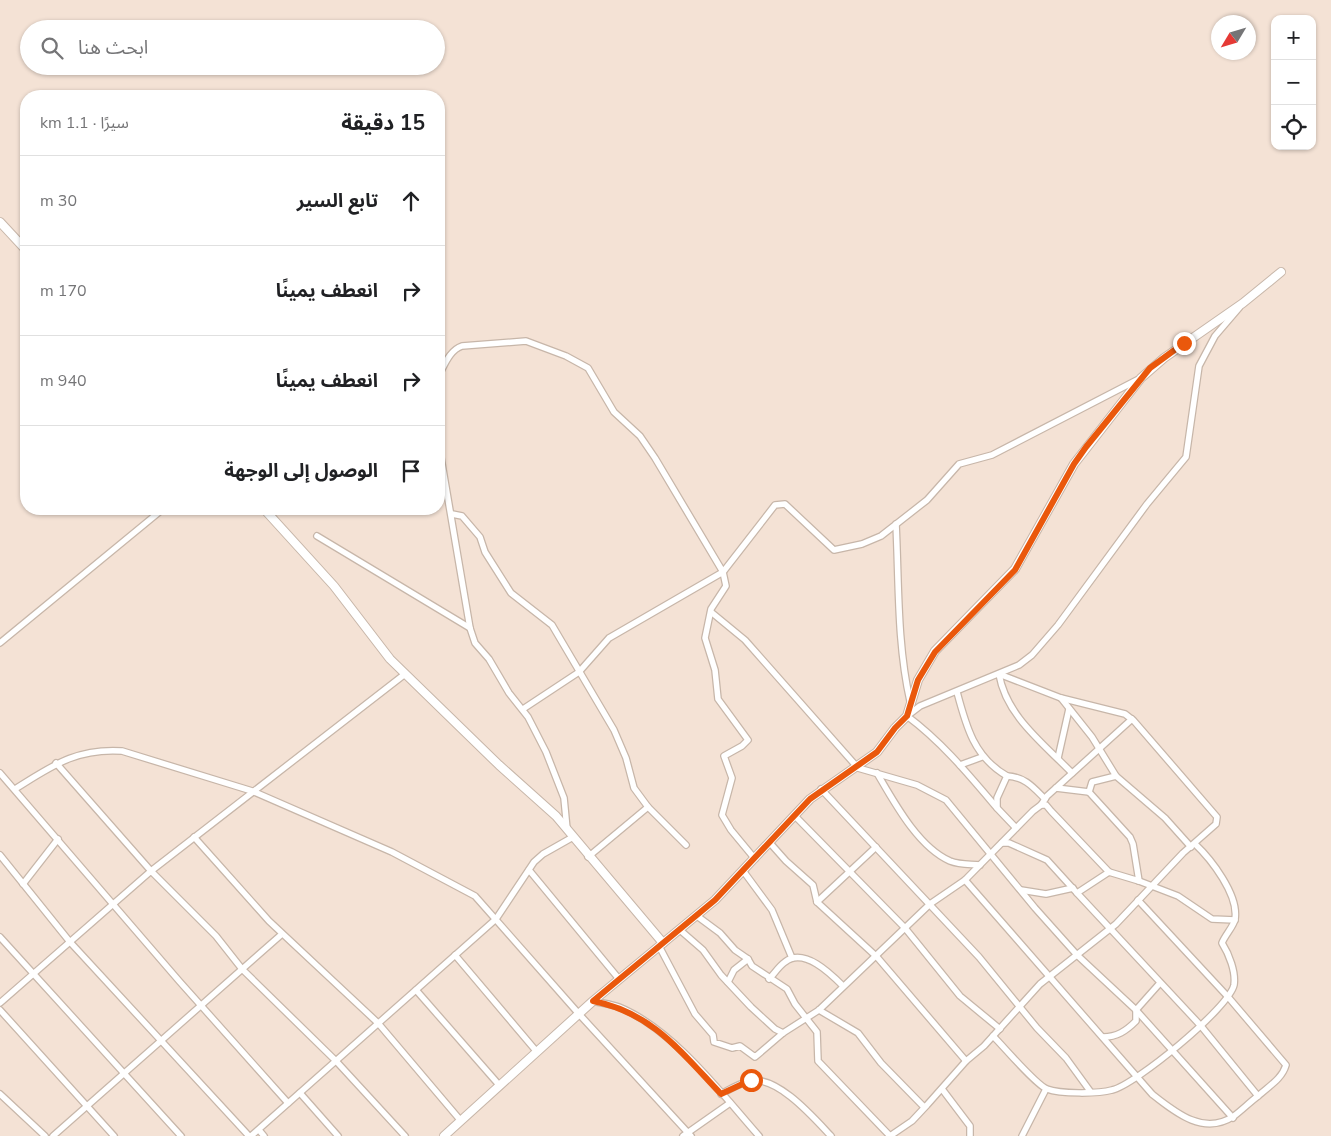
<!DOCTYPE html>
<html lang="ar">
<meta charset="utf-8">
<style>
body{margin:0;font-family:"Nunito Sans","Noto Sans Arabic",sans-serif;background:#f2f2f2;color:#202124;direction:rtl}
.controls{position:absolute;right:15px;top:15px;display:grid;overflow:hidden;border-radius:10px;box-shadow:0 1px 4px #0004}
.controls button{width:45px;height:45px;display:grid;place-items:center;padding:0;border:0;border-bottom:1px solid #e0e0e0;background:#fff;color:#202124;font:25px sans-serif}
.compass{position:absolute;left:1211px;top:15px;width:45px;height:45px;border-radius:50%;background:#fff;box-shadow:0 1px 4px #0004;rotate:232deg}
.stop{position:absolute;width:15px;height:15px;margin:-11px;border:4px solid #ea580c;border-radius:50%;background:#fff}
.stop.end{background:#ea580c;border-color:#fff;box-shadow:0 1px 5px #0008}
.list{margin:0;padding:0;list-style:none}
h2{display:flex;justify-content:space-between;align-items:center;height:65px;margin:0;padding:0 20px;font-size:21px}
h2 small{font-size:16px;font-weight:400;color:#757577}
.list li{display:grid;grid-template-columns:32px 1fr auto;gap:15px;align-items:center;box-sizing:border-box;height:90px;padding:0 20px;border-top:1px solid #e0e0e0}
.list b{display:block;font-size:19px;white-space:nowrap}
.list em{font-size:16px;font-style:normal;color:#757577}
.icon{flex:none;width:28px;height:28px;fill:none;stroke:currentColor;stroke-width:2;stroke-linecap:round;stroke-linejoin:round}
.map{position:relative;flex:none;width:1331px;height:1136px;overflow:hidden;direction:ltr}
.search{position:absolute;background:#fff;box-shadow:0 1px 4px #0004;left:20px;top:20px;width:425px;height:55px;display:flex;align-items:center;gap:12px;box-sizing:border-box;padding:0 18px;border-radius:28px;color:#757577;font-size:19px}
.panel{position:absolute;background:#fff;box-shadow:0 1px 4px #0004;left:20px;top:90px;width:425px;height:425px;border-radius:20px;direction:rtl}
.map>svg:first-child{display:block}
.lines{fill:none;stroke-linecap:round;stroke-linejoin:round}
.street-casing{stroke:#c7b6a9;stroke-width:8}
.secondary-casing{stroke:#c7b6a9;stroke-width:10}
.street{stroke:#fff;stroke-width:5.5}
.secondary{stroke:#fff;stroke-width:8}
.route{stroke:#ea580c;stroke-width:6}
</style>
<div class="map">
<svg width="1331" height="1136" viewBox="0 0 1331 1136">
<rect width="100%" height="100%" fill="#f4e2d5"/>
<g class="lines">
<!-- street casing -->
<g class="street-casing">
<g id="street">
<path d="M439 375C445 364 450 350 462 346L526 341 566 356 588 368 614 412 640 436 655 458 723 572 726 586 711 609 705 638 715 670 718 699 748 740 742 746 724 756 732 778 722 815 731 830 755 859"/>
<path d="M439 446 470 628"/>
<path d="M452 514 462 516 480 537 485 552 511 593 552 625 614 730 626 758 634 788 648 807"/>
<path d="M896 524C899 584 897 643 910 701"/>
<path d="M317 536 470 628 475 643 489 659 509 693 528 717 546 752 564 798 567 829"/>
<path d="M711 612 745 640 858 768 917 785 946 800 1035 908 1077 955 1136 1010 1233 1118"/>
<path d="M0 643 163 509"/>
<path d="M999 674 1061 698 1092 737 1116 776"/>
<path d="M999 674C1006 716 1044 744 1072 773"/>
<path d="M957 692C966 726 974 757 1007 776L997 798V808L1016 828"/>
<path d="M523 709 579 672 609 638 723 572 775 505 785 504 834 550 862 544 881 536 927 500 959 464 992 455 1137 380"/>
<path d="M1058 758 1069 709"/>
<path d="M56 763 151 871 405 674"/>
<path d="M960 765 982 757"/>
<path d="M0 773 180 982 288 1103"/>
<path d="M877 773C894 802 918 847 950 861 960 865 970 864 980 865"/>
<path d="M1007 776C1025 777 1033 787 1045 799"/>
<path d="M1056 788 1089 792 1130 837 1133 844 1139 881"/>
<path d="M15 789C52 766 76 748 122 751L252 791 392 852 475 896 579 1014 691 1136"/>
<path d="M821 789 979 957 1037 1028 1066 1058 1090 1091"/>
<path d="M1089 792 1092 782 1116 776 1165 818 1191 847"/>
<path d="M1041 805 1047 796 1132 719"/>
<path d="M997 808C969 775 942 742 907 716L920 706 1019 665 1032 655 1058 625 1147 504 1186 457 1199 366 1215 336 1239 308"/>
<path d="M795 816 905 928 960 996 1000 1029"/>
<path d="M194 837 269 921 378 1023 461 1121"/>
<path d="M770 843 786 861 813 885 817 902 877 957 966 1061"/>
<path d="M1002 843H1009L1047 860 1077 893 1109 872 1139 881 1178 896 1212 919 1235 920"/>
<path d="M0 855 70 942 249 1136"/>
<path d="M588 857 648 807 686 845"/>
<path d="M529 870 619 979"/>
<path d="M744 872 772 910 792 958"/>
<path d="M965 880 1152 1094C1176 1113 1204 1136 1234 1116 1242 1110 1250 1102 1258 1096 1269 1086 1282 1079 1286 1065L1229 998 1138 900"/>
<path d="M23 884 58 839"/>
<path d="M1021 890 1046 894 1073 888"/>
<path d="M1077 893 1201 1026 1258 1096"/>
<path d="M817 902 876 847"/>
<path d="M697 916 720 933 735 950 748 959 752 966 787 989 795 1004 817 1032 818 1061 890 1136"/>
<path d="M680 930 703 950 721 975 751 1007 775 1029 783 1033"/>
<path d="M0 937 181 1136"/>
<path d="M659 946 695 1014 713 1035 714 1042 732 1048 740 1046 755 1057 783 1033 819 1010 930 904 965 880 1033 811 1041 805H1046L1051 811 1109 872"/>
<path d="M455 955 537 1052"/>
<path d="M769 979C774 974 779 966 785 962 804 947 831 974 843 986"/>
<path d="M728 982 734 970 748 959"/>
<path d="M416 990 500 1086"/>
<path d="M593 1001C601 1003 611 1004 619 1007 673 1029 721 1093 759 1136"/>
<path d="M0 1003 151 871 216 936 242 969 336 1061 405 1136"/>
<path d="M0 1010 114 1136"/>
<path d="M819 1010 858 1033 881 1063 924 1107"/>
<path d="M993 1036C1004 1047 1036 1085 1047 1089 1060 1094 1098 1094 1112 1090 1135 1085 1229 1008 1234 985 1236 972 1229 954 1222 943 1225 935 1234 926 1235 919 1239 895 1211 859 1195 844"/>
<path d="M1103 1037C1117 1037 1126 1031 1136 1021V1010L1160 983"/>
<path d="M942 1089 970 1126V1136"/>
<path d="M300 1093 338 1136"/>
<path d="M0 1094 45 1136"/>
<path d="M721 1094C730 1089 740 1083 750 1081 777 1075 814 1118 831 1136"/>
<path d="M259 1130 264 1136"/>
<path d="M53 1136 282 934"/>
<path d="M251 1136 496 919 534 862 543 854 573 837"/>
<path d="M683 1136 730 1103"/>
<path d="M890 1136 912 1121 927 1105 966 1061 984 1046 1040 984 1116 924 1183 853 1216 824 1217 817 1134 721 1125 714 1061 698"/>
<path d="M1022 1136 1046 1089"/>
</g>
</g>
<!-- secondary casing -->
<g class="secondary-casing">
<g id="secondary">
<path d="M0 222 26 250"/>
<path d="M264 509 334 586 390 659 499 765 556 816 663 943"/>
<path d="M444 1136 593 1001 715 900 810 799 877 752 895 728 907 716 918 680 935 651 1015 569 1074 464 1141 378 1164 358 1243 303 1281 272"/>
</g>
</g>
<!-- street -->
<use href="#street" class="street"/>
<!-- secondary -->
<use href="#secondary" class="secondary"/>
</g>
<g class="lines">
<!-- route -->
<path class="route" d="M751 1080 721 1094C681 1052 653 1013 593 1001L715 900 810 799 877 752 895 728 907 716 918 680 935 652 1015 570 1074 464 1086 447 1150 368 1184 343"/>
</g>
</svg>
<div class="controls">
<button>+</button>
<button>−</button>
<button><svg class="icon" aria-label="locate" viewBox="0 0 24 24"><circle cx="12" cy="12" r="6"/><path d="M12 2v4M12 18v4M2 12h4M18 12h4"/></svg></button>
</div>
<svg class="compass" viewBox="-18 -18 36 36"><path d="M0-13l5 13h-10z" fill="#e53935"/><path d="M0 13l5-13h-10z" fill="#757577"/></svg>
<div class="stop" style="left:751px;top:1080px"></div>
<div class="stop end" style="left:1184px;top:343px"></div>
<div class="search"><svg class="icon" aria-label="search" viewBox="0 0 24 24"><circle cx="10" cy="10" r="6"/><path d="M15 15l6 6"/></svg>ابحث هنا</div>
<section class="panel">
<h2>15 دقيقة<small>سيرًا · 1.1 km</small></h2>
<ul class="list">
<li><svg class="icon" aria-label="ahead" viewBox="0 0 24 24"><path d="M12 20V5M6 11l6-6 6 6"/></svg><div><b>تابع السير</b></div><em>30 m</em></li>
<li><svg class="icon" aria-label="right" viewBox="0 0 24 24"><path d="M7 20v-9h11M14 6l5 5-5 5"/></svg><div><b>انعطف يمينًا</b></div><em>170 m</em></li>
<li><svg class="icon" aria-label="right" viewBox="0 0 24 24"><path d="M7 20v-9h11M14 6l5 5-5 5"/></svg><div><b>انعطف يمينًا</b></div><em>940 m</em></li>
<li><svg class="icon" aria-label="arrive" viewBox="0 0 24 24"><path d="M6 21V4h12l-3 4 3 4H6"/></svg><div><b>الوصول إلى الوجهة</b></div></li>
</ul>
</section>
</div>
